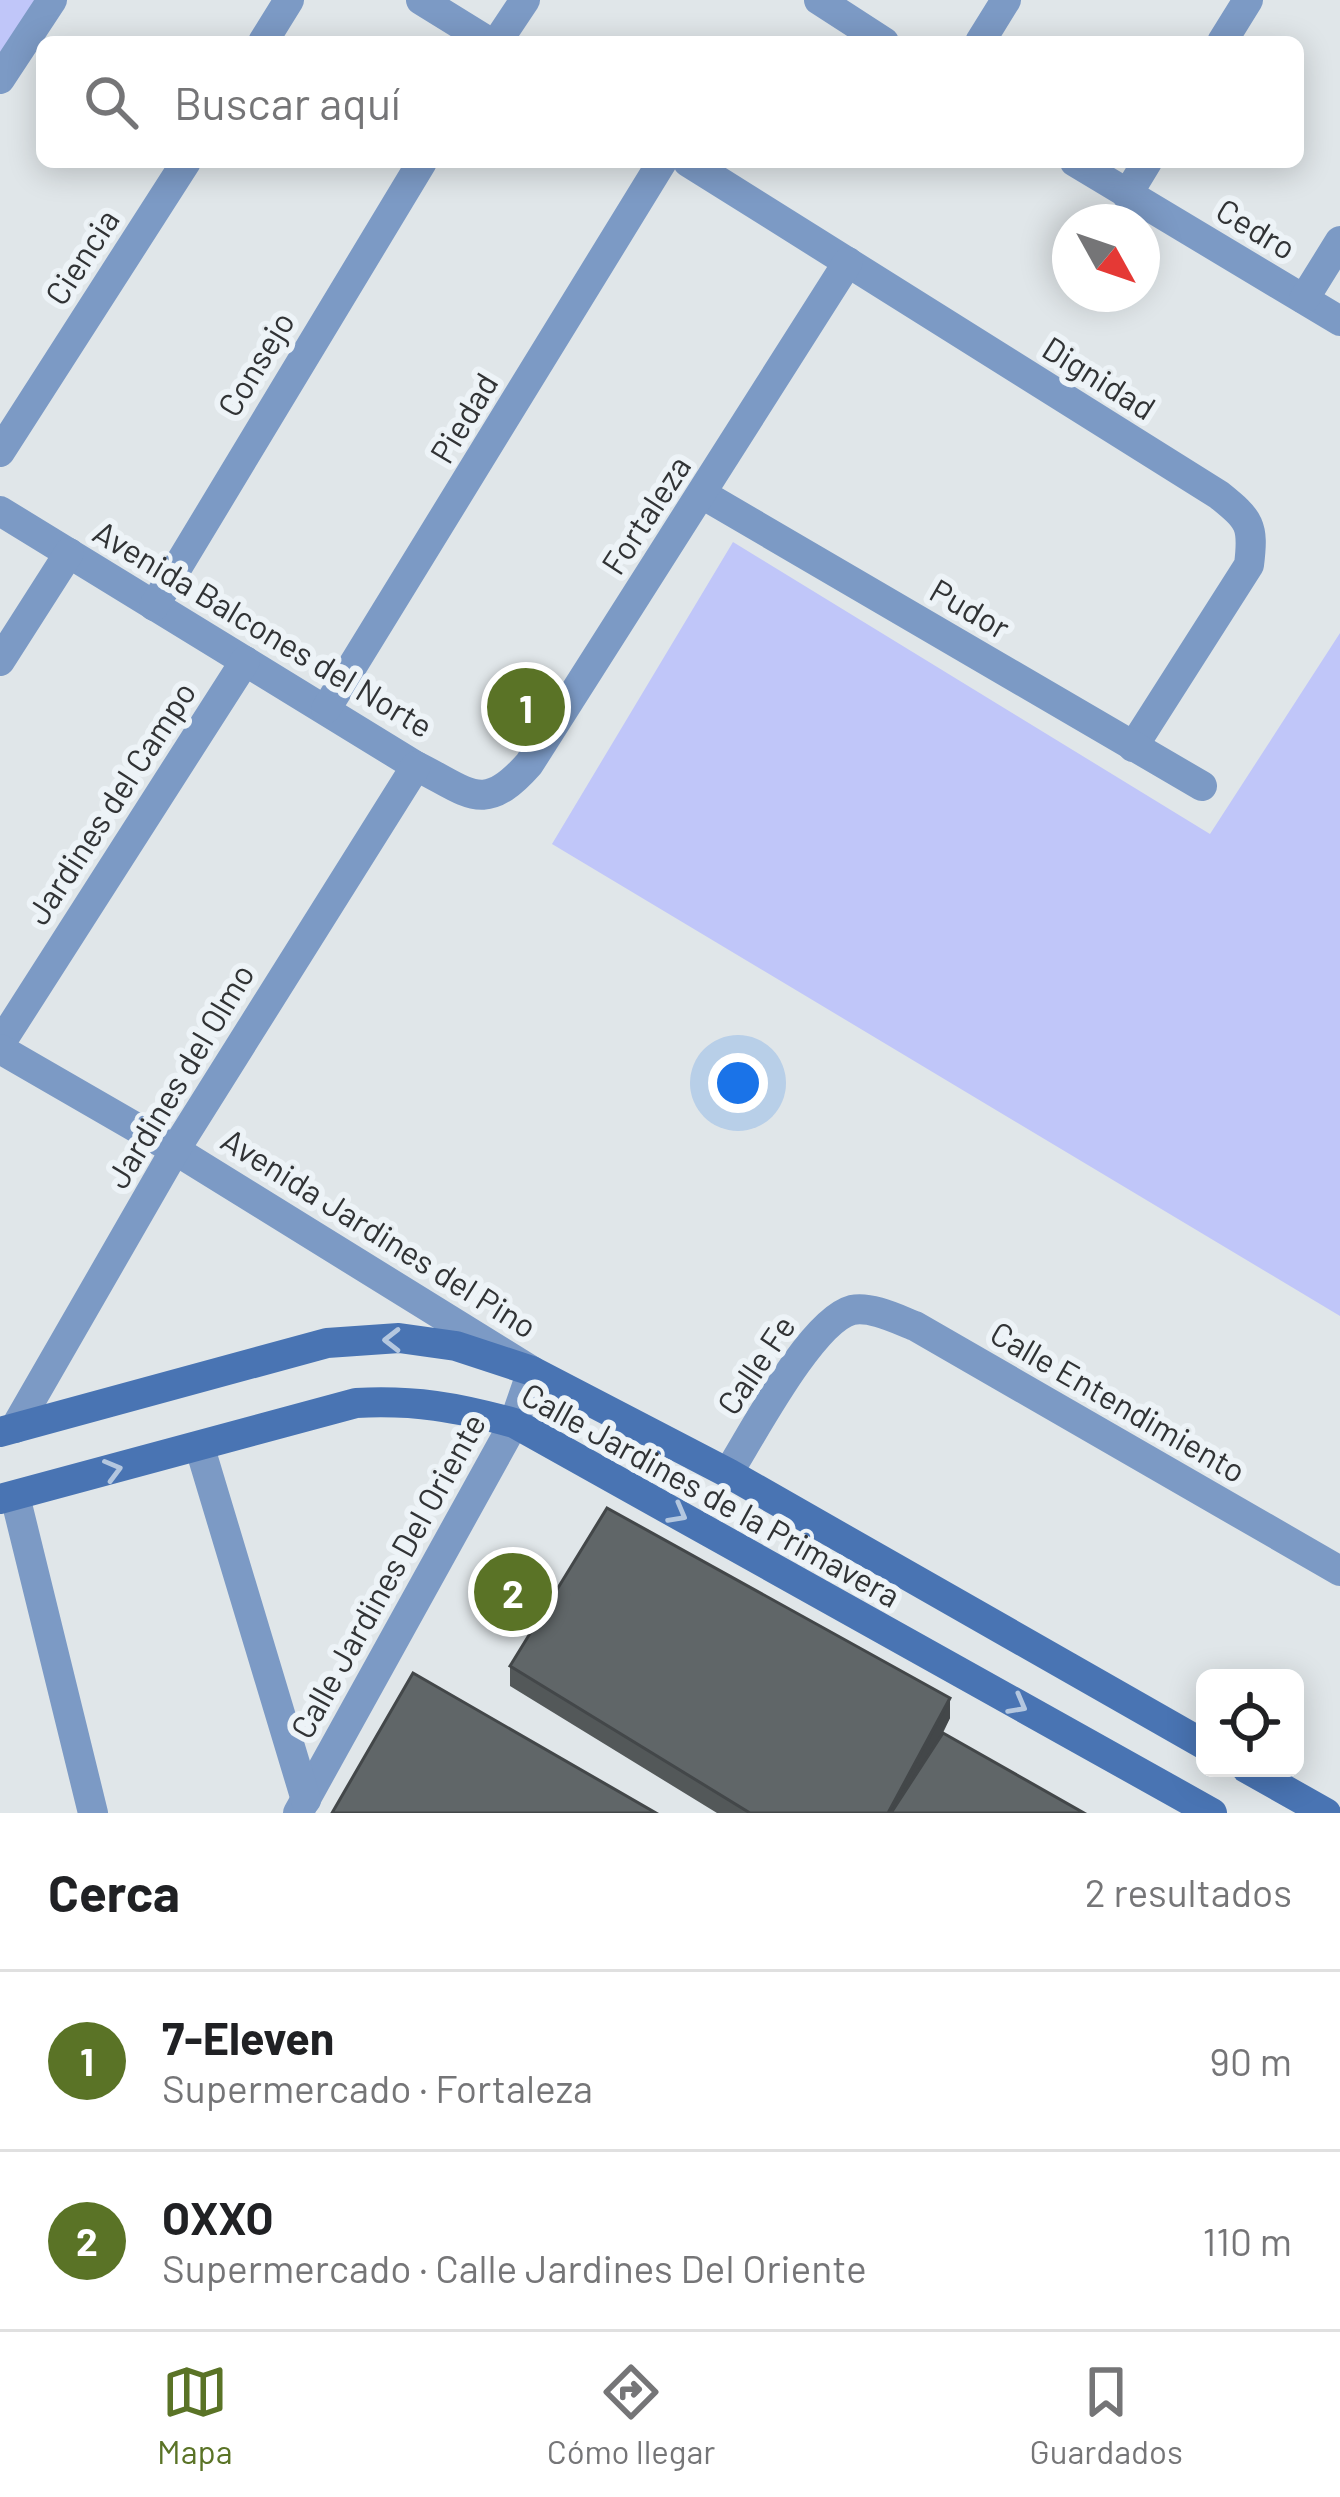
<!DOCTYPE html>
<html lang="es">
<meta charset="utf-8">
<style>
body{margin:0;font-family:Barlow,sans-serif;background:#f6f6f6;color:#202124}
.controls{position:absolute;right:36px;bottom:36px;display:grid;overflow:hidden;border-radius:18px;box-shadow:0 6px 30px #0003}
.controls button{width:108px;height:108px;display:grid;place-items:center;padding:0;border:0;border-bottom:3px solid #e0e0e0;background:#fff;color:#202124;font:60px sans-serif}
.compass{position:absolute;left:1052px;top:204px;width:108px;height:108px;border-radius:50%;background:#fff;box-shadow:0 6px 30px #0003;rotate:130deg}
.you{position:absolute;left:738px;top:1083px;width:42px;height:42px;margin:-30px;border:9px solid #fff;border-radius:50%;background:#1a73e8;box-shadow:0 0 0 18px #1a73e833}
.badge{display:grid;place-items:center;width:78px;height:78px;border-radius:50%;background:#5a7326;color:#fff;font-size:39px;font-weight:700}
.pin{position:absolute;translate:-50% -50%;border:6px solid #fff;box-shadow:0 3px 12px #0006}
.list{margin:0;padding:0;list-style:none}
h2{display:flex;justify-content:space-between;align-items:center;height:156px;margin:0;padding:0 48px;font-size:51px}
h2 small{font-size:39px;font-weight:400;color:#757577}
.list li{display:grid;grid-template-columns:78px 1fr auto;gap:36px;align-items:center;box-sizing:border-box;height:180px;padding:0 48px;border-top:3px solid #e0e0e0}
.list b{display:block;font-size:45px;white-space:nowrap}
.list p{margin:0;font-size:39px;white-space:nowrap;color:#757577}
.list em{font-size:39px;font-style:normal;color:#757577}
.icon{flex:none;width:66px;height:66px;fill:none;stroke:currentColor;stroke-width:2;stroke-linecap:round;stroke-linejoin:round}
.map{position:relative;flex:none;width:1340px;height:1813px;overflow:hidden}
.search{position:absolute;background:#fff;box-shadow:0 6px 30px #0003;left:36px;right:36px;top:36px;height:132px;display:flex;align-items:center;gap:30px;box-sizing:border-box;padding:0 42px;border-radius:18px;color:#757577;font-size:45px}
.sheet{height:516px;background:#fff}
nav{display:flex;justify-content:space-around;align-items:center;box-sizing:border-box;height:168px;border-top:3px solid #e0e0e0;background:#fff;font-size:33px;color:#757577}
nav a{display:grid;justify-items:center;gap:6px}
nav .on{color:#5a7326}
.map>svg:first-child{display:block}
.green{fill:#c0c6f9}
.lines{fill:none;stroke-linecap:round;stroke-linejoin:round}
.street{stroke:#7c9ac5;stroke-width:30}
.secondary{stroke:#4974b3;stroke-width:30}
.wall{fill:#535859}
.shaded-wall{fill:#434749}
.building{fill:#606668;stroke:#434749;stroke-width:3}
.oneway{stroke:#b4c7df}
.labels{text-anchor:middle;stroke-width:12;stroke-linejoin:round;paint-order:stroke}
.street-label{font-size:33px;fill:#313335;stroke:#edf3f7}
</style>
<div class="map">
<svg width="1340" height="1813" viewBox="0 0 1340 1813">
<rect width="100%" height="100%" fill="#e0e6e9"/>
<!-- green -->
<g class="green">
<path d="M0 0H37L0 58Z"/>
<path d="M733 542 1210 834 1340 633V1316L552 844Z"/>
</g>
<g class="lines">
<!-- street -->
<g class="street">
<path d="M421 0 489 42"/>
<path d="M819 0 884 42"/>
<path d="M263 42 289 0"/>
<path d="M497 42 525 0"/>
<path d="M980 42 1006 0"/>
<path d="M1222 42 1248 0"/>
<path d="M0 79 52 0"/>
<path d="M688 162 1219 495C1250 520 1254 525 1249 565L1133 747"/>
<path d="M1075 162 1340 321"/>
<path d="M1127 195 1147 162"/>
<path d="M1304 299 1340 241"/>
<path d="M0 452 186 162"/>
<path d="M702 494 1202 786"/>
<path d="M0 511 416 766C469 792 483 816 529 764L848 262"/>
<path d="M154 606 422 162"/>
<path d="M0 661 69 553"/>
<path d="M326 709 662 162"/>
<path d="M0 1044 245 661"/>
<path d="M0 1049 175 1150 532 1371 514 1423 298 1813"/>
<path d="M15 1428 175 1150 416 766"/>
<path d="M200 1448 306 1800"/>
<path d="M728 1473C752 1435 811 1321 852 1310 871 1306 897 1319 915 1326L1340 1571"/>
<path d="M15 1496 93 1813"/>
</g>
<!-- secondary -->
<g class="secondary">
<path d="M0 1432 327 1343 399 1338 456 1346 532 1371 728 1473 1205 1745"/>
<path d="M0 1499 356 1403C415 1400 456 1407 514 1423L1212 1813"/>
<path d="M1246 1768 1326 1813"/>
</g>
</g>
<!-- wall -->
<path class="wall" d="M510 1666 950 1718 943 1733 1084 1813H717L510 1686Z"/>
<!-- shaded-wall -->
<path class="shaded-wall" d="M950 1698V1718L899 1813H888Z"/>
<!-- building -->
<g class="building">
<path d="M607 1508 950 1698 888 1813H750L510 1666Z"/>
<path d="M413 1673 656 1813H332Z"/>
<path d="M943 1733 1084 1813H891Z"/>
</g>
<!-- one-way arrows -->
<defs><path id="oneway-chevron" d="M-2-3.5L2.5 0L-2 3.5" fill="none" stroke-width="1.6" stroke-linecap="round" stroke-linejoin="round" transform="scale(3)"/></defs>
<g class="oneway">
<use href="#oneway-chevron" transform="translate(392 1340) rotate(180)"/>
<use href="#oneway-chevron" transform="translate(113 1470) rotate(-15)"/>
<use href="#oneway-chevron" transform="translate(678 1514) rotate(29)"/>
<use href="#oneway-chevron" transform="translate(1018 1705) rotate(29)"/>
</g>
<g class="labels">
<!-- street labels -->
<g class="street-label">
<text transform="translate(1256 229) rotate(31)" y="12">Cedro</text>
<text transform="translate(82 257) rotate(-57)" y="12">Ciencia</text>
<text transform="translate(256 364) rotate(-59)" y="12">Consejo</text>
<text transform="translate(1099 378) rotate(32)" y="12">Dignidad</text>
<text transform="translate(464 418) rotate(-59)" y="12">Piedad</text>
<text transform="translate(646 515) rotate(-57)" y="12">Fortaleza</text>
<text transform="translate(970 609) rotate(30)" y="12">Pudor</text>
<text transform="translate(263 629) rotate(31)" y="12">Avenida Balcones del Norte</text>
<text transform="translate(111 803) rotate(-57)" y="12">Jardines del Campo</text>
<text transform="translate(180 1076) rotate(-59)" y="12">Jardines del Olmo</text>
<text transform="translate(379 1233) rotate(32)" y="12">Avenida Jardines del Pino</text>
<text transform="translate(756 1365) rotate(-56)" y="12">Calle Fe</text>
<text transform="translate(1118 1402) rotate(30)" y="12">Calle Entendimiento</text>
<text transform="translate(711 1495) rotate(29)" y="12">Calle Jardines de la Primavera</text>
<text transform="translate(388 1576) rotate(-61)" y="12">Calle Jardines Del Oriente</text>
</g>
</g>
</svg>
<div class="controls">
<button><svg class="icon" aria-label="locate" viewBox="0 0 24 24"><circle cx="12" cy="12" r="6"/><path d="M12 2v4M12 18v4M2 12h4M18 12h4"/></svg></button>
</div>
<svg class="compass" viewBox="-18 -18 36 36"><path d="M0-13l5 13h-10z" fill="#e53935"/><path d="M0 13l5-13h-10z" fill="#757577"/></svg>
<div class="you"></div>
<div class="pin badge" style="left:526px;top:707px">1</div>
<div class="pin badge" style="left:513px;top:1592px">2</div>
<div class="search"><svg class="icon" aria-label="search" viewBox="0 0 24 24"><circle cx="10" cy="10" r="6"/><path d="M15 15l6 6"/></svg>Buscar aquí</div>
</div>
<section class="sheet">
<h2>Cerca<small>2 resultados</small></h2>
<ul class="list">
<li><span class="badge">1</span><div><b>7-Eleven</b><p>Supermercado · Fortaleza</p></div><em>90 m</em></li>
<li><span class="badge">2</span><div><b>OXXO</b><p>Supermercado · Calle Jardines Del Oriente</p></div><em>110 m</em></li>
</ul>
</section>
<nav>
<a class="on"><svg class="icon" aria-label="map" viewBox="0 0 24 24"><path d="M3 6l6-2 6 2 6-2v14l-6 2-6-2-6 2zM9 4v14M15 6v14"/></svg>Mapa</a>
<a><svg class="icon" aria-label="directions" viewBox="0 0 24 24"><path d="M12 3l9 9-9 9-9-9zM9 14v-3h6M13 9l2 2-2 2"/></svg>Cómo llegar</a>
<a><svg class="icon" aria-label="saved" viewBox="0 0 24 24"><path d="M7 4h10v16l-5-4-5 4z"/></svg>Guardados</a>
</nav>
